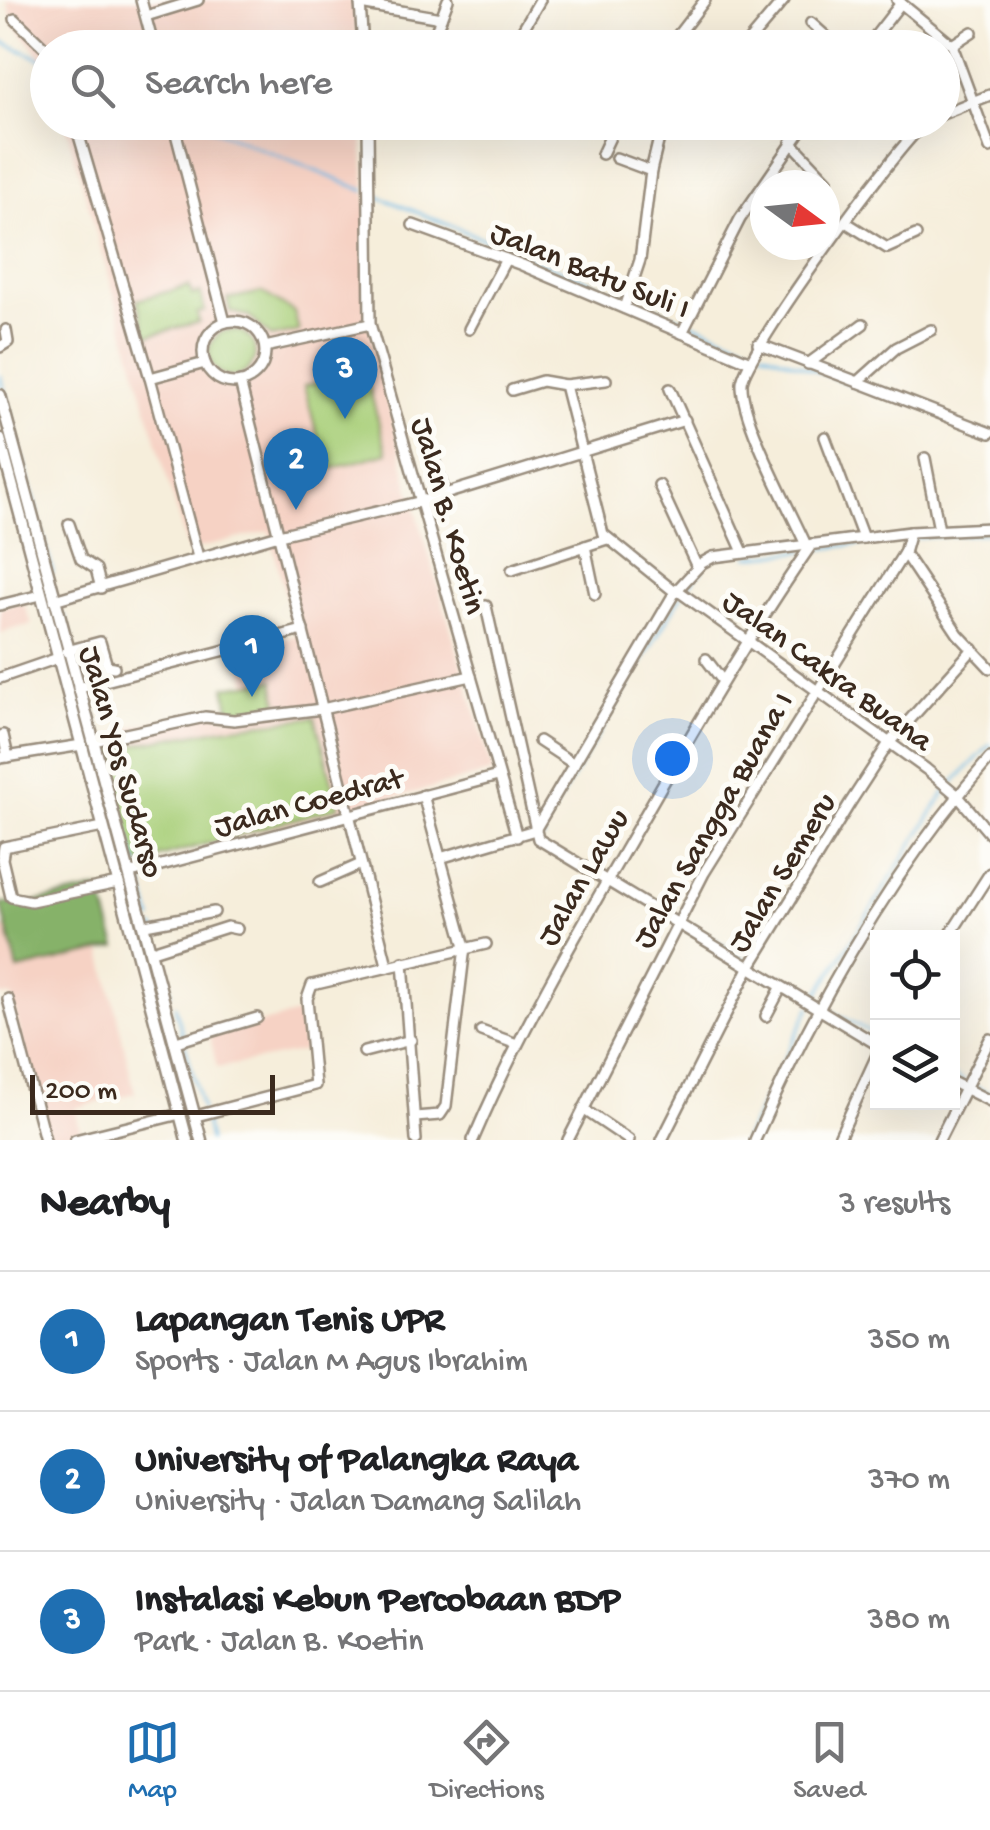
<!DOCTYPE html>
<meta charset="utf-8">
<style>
body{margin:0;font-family:"Gochi Hand",sans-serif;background:#f6f6f6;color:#202124}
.controls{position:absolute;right:30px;bottom:30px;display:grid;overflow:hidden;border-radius:0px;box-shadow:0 10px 40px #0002}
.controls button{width:90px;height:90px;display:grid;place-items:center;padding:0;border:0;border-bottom:2px solid #e0e0e0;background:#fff;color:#202124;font:50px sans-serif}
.compass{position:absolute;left:750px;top:170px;width:90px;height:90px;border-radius:50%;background:#fff;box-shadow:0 10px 40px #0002;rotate:105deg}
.scale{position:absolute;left:30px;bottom:25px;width:245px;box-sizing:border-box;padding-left:10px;border:5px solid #3b2a1e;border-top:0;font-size:28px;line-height:35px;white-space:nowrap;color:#3b2a1e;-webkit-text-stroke:8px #fdfcf7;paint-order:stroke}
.you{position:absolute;left:672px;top:758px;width:35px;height:35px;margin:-25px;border:8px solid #fff;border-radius:50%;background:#1a73e8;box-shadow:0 0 0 15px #1a73e833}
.badge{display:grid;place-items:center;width:65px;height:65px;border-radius:50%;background:#1f6fb2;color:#fff;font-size:32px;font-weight:700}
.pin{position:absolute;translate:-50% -82px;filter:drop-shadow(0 2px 5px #0008)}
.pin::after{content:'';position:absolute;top:52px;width:35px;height:30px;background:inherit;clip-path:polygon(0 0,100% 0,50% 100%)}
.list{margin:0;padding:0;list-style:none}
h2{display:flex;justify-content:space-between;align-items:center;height:130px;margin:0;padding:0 40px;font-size:42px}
h2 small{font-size:32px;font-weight:400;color:#757577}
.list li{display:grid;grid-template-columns:65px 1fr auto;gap:30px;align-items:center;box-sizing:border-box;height:140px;padding:0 40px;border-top:2px solid #e0e0e0}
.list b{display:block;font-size:38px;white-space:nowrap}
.list p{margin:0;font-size:32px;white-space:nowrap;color:#757577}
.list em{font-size:32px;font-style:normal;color:#757577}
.icon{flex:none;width:55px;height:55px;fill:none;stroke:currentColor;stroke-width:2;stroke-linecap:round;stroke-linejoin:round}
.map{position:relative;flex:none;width:990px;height:1140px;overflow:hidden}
.search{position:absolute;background:#fff;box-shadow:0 10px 40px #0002;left:30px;right:30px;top:30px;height:110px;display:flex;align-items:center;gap:25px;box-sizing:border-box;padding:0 35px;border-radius:55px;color:#757577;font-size:38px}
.sheet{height:550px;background:#fff}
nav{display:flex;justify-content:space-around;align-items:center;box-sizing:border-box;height:140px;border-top:2px solid #e0e0e0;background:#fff;font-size:28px;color:#757577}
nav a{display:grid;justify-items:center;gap:5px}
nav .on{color:#1f6fb2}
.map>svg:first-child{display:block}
.built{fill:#f6d2c4}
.green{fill:#a9cf79;stroke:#727c4c;stroke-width:2.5}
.forest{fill:#86b269;stroke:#606e44;stroke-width:2.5}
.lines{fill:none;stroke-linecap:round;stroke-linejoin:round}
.stream{stroke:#6cbbe7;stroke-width:2.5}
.minor-casing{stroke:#988c7c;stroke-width:14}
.major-casing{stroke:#988c7c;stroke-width:15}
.minor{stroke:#fff;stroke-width:9}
.major{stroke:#fff;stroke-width:10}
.labels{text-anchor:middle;stroke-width:10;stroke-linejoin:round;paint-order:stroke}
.street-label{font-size:32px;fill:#3b2a1e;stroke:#fdfcf7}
</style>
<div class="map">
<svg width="990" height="1140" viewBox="0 0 990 1140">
<rect width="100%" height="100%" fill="#fdfcf7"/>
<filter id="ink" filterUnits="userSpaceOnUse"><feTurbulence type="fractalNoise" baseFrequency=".01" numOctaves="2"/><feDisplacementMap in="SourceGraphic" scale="20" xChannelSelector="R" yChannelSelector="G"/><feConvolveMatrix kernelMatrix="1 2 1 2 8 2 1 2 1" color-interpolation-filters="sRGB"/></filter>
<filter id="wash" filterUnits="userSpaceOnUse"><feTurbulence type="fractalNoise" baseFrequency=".0048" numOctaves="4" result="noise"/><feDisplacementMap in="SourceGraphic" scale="40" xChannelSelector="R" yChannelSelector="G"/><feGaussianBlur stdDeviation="2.25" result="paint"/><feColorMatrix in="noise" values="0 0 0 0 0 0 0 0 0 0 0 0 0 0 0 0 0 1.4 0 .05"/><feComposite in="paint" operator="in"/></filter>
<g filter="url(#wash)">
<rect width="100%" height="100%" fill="#f6eedb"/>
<!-- built -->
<g class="built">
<path d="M7 0H354L357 47 48 48 47 73 37 51 13 23Z"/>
<path d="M65 123H361L367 211 365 311 410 490 493 772 151 860 118 730 205 711 228 718 279 711 274 681 247 684 239 649 296 636 269 531 188 551Z"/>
<path d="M23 602 32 624 0 633V608Z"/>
<path d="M7 928 19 970 102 952 135 1093 75 1108 80 1131 47 1140 11 996H0V929Z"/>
<path d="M298 1014 304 1051 217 1068 210 1036Z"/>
</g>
<!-- green -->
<g class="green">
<path d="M189 286 192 295 200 293 205 311 197 313 199 322 147 336 137 300Z"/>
<path d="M262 292 294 312 299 331 271 337 249 316 230 312 227 299Z"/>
<circle cx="232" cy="353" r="23"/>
<path d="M365 372 387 453 327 470 304 386Z"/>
<path d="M274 680 279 708 230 714 225 687Z"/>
<path d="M315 717 339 807 131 865 100 751 224 728Z"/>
</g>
<!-- forest -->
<path class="forest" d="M100 889 117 947 18 970 1 903 25 904Z"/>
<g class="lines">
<!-- stream -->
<g class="stream">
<path d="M0 41 48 62"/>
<path d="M195 122 365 191"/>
<path d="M372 194 625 296"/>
<path d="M632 299 685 320"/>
<path d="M692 323 755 348"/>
<path d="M762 351 862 388"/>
<path d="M0 376 53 573"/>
<path d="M912 538 990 533"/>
<path d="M812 550 904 538"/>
<path d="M748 557 804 551"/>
<path d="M685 589 703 569"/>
<path d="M64 615 73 645"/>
<path d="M76 653 85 684"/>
<path d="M87 691 100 737"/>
<path d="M102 744 138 866"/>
<path d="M951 785 990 745"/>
<path d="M544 838 541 830 681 596"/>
<path d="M140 874 152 919"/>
<path d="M637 894 677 917"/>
<path d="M684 921 750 962"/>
<path d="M154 927 158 944"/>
<path d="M160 951 171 993"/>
<path d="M814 1000 946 791"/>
<path d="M175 1006 183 1037"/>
<path d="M829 1010 878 1036"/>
<path d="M185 1045 202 1109"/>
<path d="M952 1075 964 1081"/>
<path d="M972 1085 990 1094"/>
<path d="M204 1117 209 1140"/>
<path d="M744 1140 810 1007"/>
</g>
</g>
</g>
<g filter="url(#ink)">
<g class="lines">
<!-- minor casing -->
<g class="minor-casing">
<g id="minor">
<path d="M141 0 154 48"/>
<path d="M897 0 952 45 990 148"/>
<path d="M360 3 363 48"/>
<path d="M360 4 441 18 430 48"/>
<path d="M146 16 198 0"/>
<path d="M441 18 448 0"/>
<path d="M15 19 48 51"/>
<path d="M811 23 839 48"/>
<path d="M952 45 972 32"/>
<path d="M512 48 540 0"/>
<path d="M668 48 705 0"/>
<path d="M743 48 784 0"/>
<path d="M866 48 901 3"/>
<path d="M942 114 990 95"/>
<path d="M75 122 150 378"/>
<path d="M173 122 225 322"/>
<path d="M368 122 370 324 517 837"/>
<path d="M791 142 827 180"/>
<path d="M602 154 617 122"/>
<path d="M616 158 651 171 640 260 624 308"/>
<path d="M651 171 663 122"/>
<path d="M847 223 887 248 916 235"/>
<path d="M413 225 522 265 748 361"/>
<circle cx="234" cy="352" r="31"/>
<path d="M469 329 506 259"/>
<path d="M682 333 740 219 807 122"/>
<path d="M758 344 858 382 896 348 931 330"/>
<path d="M0 347 8 342 6 330"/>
<path d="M265 347 370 324"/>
<path d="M808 364 863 324"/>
<path d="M606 380 565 385 603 534 675 592"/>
<path d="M240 382 387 965"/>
<path d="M858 382 990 433"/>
<path d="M670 389 743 552"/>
<path d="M512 390 542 381 565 385"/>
<path d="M825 437 863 538"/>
<path d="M433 457 445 494"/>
<path d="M925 458 939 530"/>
<path d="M659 485 697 567"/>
<path d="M69 524 81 559 96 569 101 588"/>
<path d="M806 545C790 509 740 418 742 383 744 354 898 144 926 122"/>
<path d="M585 546 595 594"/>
<path d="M904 553 958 634 990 668"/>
<path d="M198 557 150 378 205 363"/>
<path d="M512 570 607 539"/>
<path d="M677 590 926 769 957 795 990 834"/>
<path d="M54 600 279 535 419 502 685 420"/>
<path d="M0 605 41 595"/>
<path d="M486 606 538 839 878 1045"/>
<path d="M67 651 100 642 107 666 114 667"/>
<path d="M706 659 722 680"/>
<path d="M0 678 58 658"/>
<path d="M78 688 303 630"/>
<path d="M3 735 8 757"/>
<path d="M93 741 205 717 234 720 322 709 471 676"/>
<path d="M539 741 574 764"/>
<path d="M0 758 82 745"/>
<path d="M103 827 4 847 2 859 11 897 31 901 118 883"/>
<path d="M440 858 535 830 675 592 702 563 713 557 910 532 990 528"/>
<path d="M131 873 498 776"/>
<path d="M320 882 361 864"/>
<path d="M145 925 214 912"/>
<path d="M948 938 990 873"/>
<path d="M152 951 227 927 237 929"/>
<path d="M403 962 416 1140"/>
<path d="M8 999 45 1140"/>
<path d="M766 1016 781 988"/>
<path d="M481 1031 517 1044"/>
<path d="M176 1042 257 1018"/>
<path d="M364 1052 411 1040"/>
<path d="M952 1082 990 1101"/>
<path d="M583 1109 629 1140"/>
<path d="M196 1116 315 1085 307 999 312 985 486 944"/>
<path d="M415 1117 440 1115 446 1106 465 947 423 795"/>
<path d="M75 1140 180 1114"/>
<path d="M473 1140C517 1037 573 940 629 843 687 741 745 641 812 544"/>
<path d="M568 1140 704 873 904 553 910 532"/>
<path d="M662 1140 749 968 850 803 889 743 973 649"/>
<path d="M755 1140C815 1005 892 870 990 758"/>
<path d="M838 1140 878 1053"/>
<path d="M939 1140 990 1039"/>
</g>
</g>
<!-- major casing -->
<g class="major-casing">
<g id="major">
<path d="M0 395 201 1140"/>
<path d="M0 439 187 1140"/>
</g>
</g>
<!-- minor -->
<use href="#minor" class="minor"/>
<!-- major -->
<use href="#major" class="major"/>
</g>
</g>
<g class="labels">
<!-- street labels -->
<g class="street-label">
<text transform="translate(591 268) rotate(22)" y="11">Jalan Batu Suli I</text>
<text transform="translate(451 515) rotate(74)" y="11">Jalan B. Koetin</text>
<text transform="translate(829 669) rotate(36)" y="11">Jalan Cakra Buana</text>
<text transform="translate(124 761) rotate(74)" y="11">Jalan Yos Sudarso</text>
<text transform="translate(308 800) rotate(-15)" y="11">Jalan Coedrat</text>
<text transform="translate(711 819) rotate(-60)" y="11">Jalan Sangga Buana I</text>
<text transform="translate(780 871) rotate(-59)" y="11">Jalan Semeru</text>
<text transform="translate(581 876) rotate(-60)" y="11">Jalan Lawu</text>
</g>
</g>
</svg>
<div class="controls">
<button><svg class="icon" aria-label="locate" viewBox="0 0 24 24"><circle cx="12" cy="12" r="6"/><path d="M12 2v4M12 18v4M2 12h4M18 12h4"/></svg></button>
<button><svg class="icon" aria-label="layers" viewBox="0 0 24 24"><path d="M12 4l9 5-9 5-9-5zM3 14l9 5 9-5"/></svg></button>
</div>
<svg class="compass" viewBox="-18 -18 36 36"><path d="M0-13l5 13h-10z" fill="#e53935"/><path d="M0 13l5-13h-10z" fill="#757577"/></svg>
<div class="scale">200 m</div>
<div class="you"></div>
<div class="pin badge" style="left:252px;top:697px">1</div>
<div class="pin badge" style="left:296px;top:510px">2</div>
<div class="pin badge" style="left:345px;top:419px">3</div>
<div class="search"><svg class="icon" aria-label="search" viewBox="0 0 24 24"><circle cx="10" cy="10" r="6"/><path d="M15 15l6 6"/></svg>Search here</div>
</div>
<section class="sheet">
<h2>Nearby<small>3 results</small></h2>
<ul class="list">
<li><span class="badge">1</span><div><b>Lapangan Tenis UPR</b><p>Sports · Jalan M Agus Ibrahim</p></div><em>350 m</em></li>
<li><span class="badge">2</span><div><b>University of Palangka Raya</b><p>University · Jalan Damang Salilah</p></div><em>370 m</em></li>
<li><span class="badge">3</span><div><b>Instalasi Kebun Percobaan BDP</b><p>Park · Jalan B. Koetin</p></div><em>380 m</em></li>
</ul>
</section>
<nav>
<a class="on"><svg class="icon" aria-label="map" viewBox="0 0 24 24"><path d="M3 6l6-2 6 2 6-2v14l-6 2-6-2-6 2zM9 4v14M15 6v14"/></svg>Map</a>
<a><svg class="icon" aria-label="directions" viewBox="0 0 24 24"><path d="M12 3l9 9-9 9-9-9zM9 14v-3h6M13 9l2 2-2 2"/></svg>Directions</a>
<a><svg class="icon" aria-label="saved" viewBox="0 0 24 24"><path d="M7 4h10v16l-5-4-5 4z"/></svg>Saved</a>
</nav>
